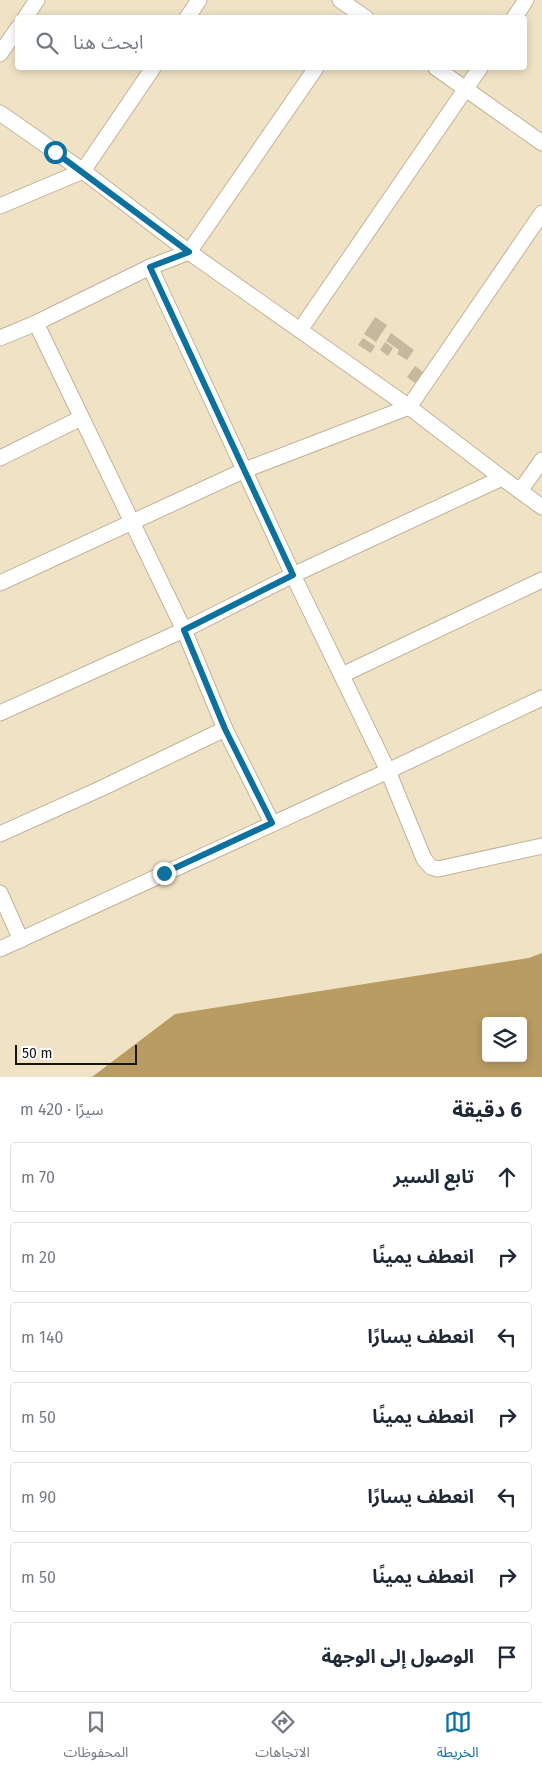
<!DOCTYPE html>
<html lang="ar">
<meta charset="utf-8">
<style>
body{margin:0;font-family:"Fira Sans","Noto Sans Arabic",sans-serif;background:#f2f2f3;color:#1f2937;direction:rtl}
.controls{position:absolute;right:15px;bottom:15px;display:grid;overflow:hidden;border-radius:5px;box-shadow:0 2px 8px #0003}
.controls button{width:45px;height:45px;display:grid;place-items:center;padding:0;border:0;border-bottom:1px solid #e0e1e3;background:#fff;color:#1f2937;font:25px sans-serif}
.scale{position:absolute;left:15px;bottom:12px;width:122px;box-sizing:border-box;padding-left:5px;border:2px solid #1a150b;border-top:0;font-size:14px;line-height:18px;white-space:nowrap;color:#1a150b;-webkit-text-stroke:4px #fff;paint-order:stroke}
.stop{position:absolute;width:15px;height:15px;margin:-11px;border:4px solid #0c719e;border-radius:50%;background:#fff}
.stop.end{background:#0c719e;border-color:#fff;box-shadow:0 1px 5px #0008}
.list{margin:0;padding:0;list-style:none}
h2{display:flex;justify-content:space-between;align-items:center;height:65px;margin:0;padding:0 20px;font-size:21px}
h2 small{font-size:16px;font-weight:400;color:#747a83}
.list li{display:grid;grid-template-columns:32px 1fr auto;gap:15px;align-items:center;box-sizing:border-box;height:70px;margin:0 10px 10px;padding:0 10px;border:1px solid #e0e1e3;border-radius:5px}
.list b{display:block;font-size:19px;white-space:nowrap}
.list em{font-size:16px;font-style:normal;color:#747a83}
.icon{flex:none;width:28px;height:28px;fill:none;stroke:currentColor;stroke-width:2;stroke-linecap:round;stroke-linejoin:round}
.map{position:relative;flex:none;width:542px;height:1077px;overflow:hidden;direction:ltr}
.search{position:absolute;background:#fff;box-shadow:0 2px 8px #0003;left:15px;right:15px;top:15px;height:55px;display:flex;align-items:center;gap:12px;box-sizing:border-box;padding:0 18px;border-radius:5px;color:#747a83;font-size:19px}
.sheet{height:625px;background:#fff}
nav{display:flex;justify-content:space-around;align-items:center;box-sizing:border-box;height:70px;border-top:1px solid #e0e1e3;background:#fff;font-size:14px;color:#747a83}
nav a{display:grid;justify-items:center;gap:2px}
nav .on{color:#0c719e}
.map>svg:first-child{display:block}
.water{fill:#b89c61;fill-rule:evenodd}
.building{fill:#c5b89d}
.lines{fill:none;stroke-linecap:round;stroke-linejoin:round}
.street-casing{stroke:#c0b398;stroke-width:17}
.street{stroke:#fff;stroke-width:15}
.route{stroke:#0c719e;stroke-width:6}
</style>
<div class="map">
<svg width="542" height="1077" viewBox="0 0 542 1077">
<rect width="100%" height="100%" fill="#efe2c5"/>
<!-- water -->
<path class="water" d="M542 953V1077H92L175 1014 529 958ZM486 1021H523V1058H486Z"/>
<!-- building -->
<g class="building">
<path d="M375 317 387 325 376 342 364 334Z"/>
<path d="M391 333 414 350 407 360 397 354 399 350 386 341Z"/>
<path d="M363 338 375 346 371 353 358 345Z"/>
<path d="M385 342 393 348 388 356 380 350Z"/>
<path d="M415 366 423 372 415 383 407 377Z"/>
</g>
<g class="lines">
<!-- street casing -->
<g class="street-casing">
<g id="street">
<path d="M340 0 366 18"/>
<path d="M25 18 37 0"/>
<path d="M187 18 199 0"/>
<path d="M514 18 526 0"/>
<path d="M0 54 18 28"/>
<path d="M436 68 542 143"/>
<path d="M0 113 83 171 189 252 409 407 502 478 542 507"/>
<path d="M0 206 83 171 153 68"/>
<path d="M150 267 293 575 388 771 424 859 431 867 438 869 542 846"/>
<path d="M36 323 184 630 225 729 272 823"/>
<path d="M300 330 480 68"/>
<path d="M0 338 36 323 150 267 189 252 316 68"/>
<path d="M0 458 81 418"/>
<path d="M520 491 542 460"/>
<path d="M0 583 245 470 409 407 542 213"/>
<path d="M342 675 542 580"/>
<path d="M0 713 184 630 293 575 502 478"/>
<path d="M0 834 100 789 225 729"/>
<path d="M0 893 21 940"/>
<path d="M0 949 388 771 542 698"/>
</g>
</g>
<!-- street -->
<use href="#street" class="street"/>
</g>
<g class="lines">
<!-- route -->
<path class="route" d="M55 152 189 252 150 267 293 575 184 630 225 729 272 823 164 873"/>
</g>
</svg>
<div class="controls">
<button><svg class="icon" aria-label="layers" viewBox="0 0 24 24"><path d="M12 4l9 5-9 5-9-5zM3 14l9 5 9-5"/></svg></button>
</div>
<div class="scale">50 m</div>
<div class="stop" style="left:55px;top:152px"></div>
<div class="stop end" style="left:164px;top:873px"></div>
<div class="search"><svg class="icon" aria-label="search" viewBox="0 0 24 24"><circle cx="10" cy="10" r="6"/><path d="M15 15l6 6"/></svg>ابحث هنا</div>
</div>
<section class="sheet">
<h2>6 دقيقة<small>سيرًا · 420 m</small></h2>
<ul class="list">
<li><svg class="icon" aria-label="ahead" viewBox="0 0 24 24"><path d="M12 20V5M6 11l6-6 6 6"/></svg><div><b>تابع السير</b></div><em>70 m</em></li>
<li><svg class="icon" aria-label="right" viewBox="0 0 24 24"><path d="M7 20v-9h11M14 6l5 5-5 5"/></svg><div><b>انعطف يمينًا</b></div><em>20 m</em></li>
<li><svg class="icon" aria-label="left" viewBox="0 0 24 24"><path d="M17 20v-9H6M10 6l-5 5 5 5"/></svg><div><b>انعطف يسارًا</b></div><em>140 m</em></li>
<li><svg class="icon" aria-label="right" viewBox="0 0 24 24"><path d="M7 20v-9h11M14 6l5 5-5 5"/></svg><div><b>انعطف يمينًا</b></div><em>50 m</em></li>
<li><svg class="icon" aria-label="left" viewBox="0 0 24 24"><path d="M17 20v-9H6M10 6l-5 5 5 5"/></svg><div><b>انعطف يسارًا</b></div><em>90 m</em></li>
<li><svg class="icon" aria-label="right" viewBox="0 0 24 24"><path d="M7 20v-9h11M14 6l5 5-5 5"/></svg><div><b>انعطف يمينًا</b></div><em>50 m</em></li>
<li><svg class="icon" aria-label="arrive" viewBox="0 0 24 24"><path d="M6 21V4h12l-3 4 3 4H6"/></svg><div><b>الوصول إلى الوجهة</b></div></li>
</ul>
</section>
<nav>
<a class="on"><svg class="icon" aria-label="map" viewBox="0 0 24 24"><path d="M3 6l6-2 6 2 6-2v14l-6 2-6-2-6 2zM9 4v14M15 6v14"/></svg>الخريطة</a>
<a><svg class="icon" aria-label="directions" viewBox="0 0 24 24"><path d="M12 3l9 9-9 9-9-9zM9 14v-3h6M13 9l2 2-2 2"/></svg>الاتجاهات</a>
<a><svg class="icon" aria-label="saved" viewBox="0 0 24 24"><path d="M7 4h10v16l-5-4-5 4z"/></svg>المحفوظات</a>
</nav>
